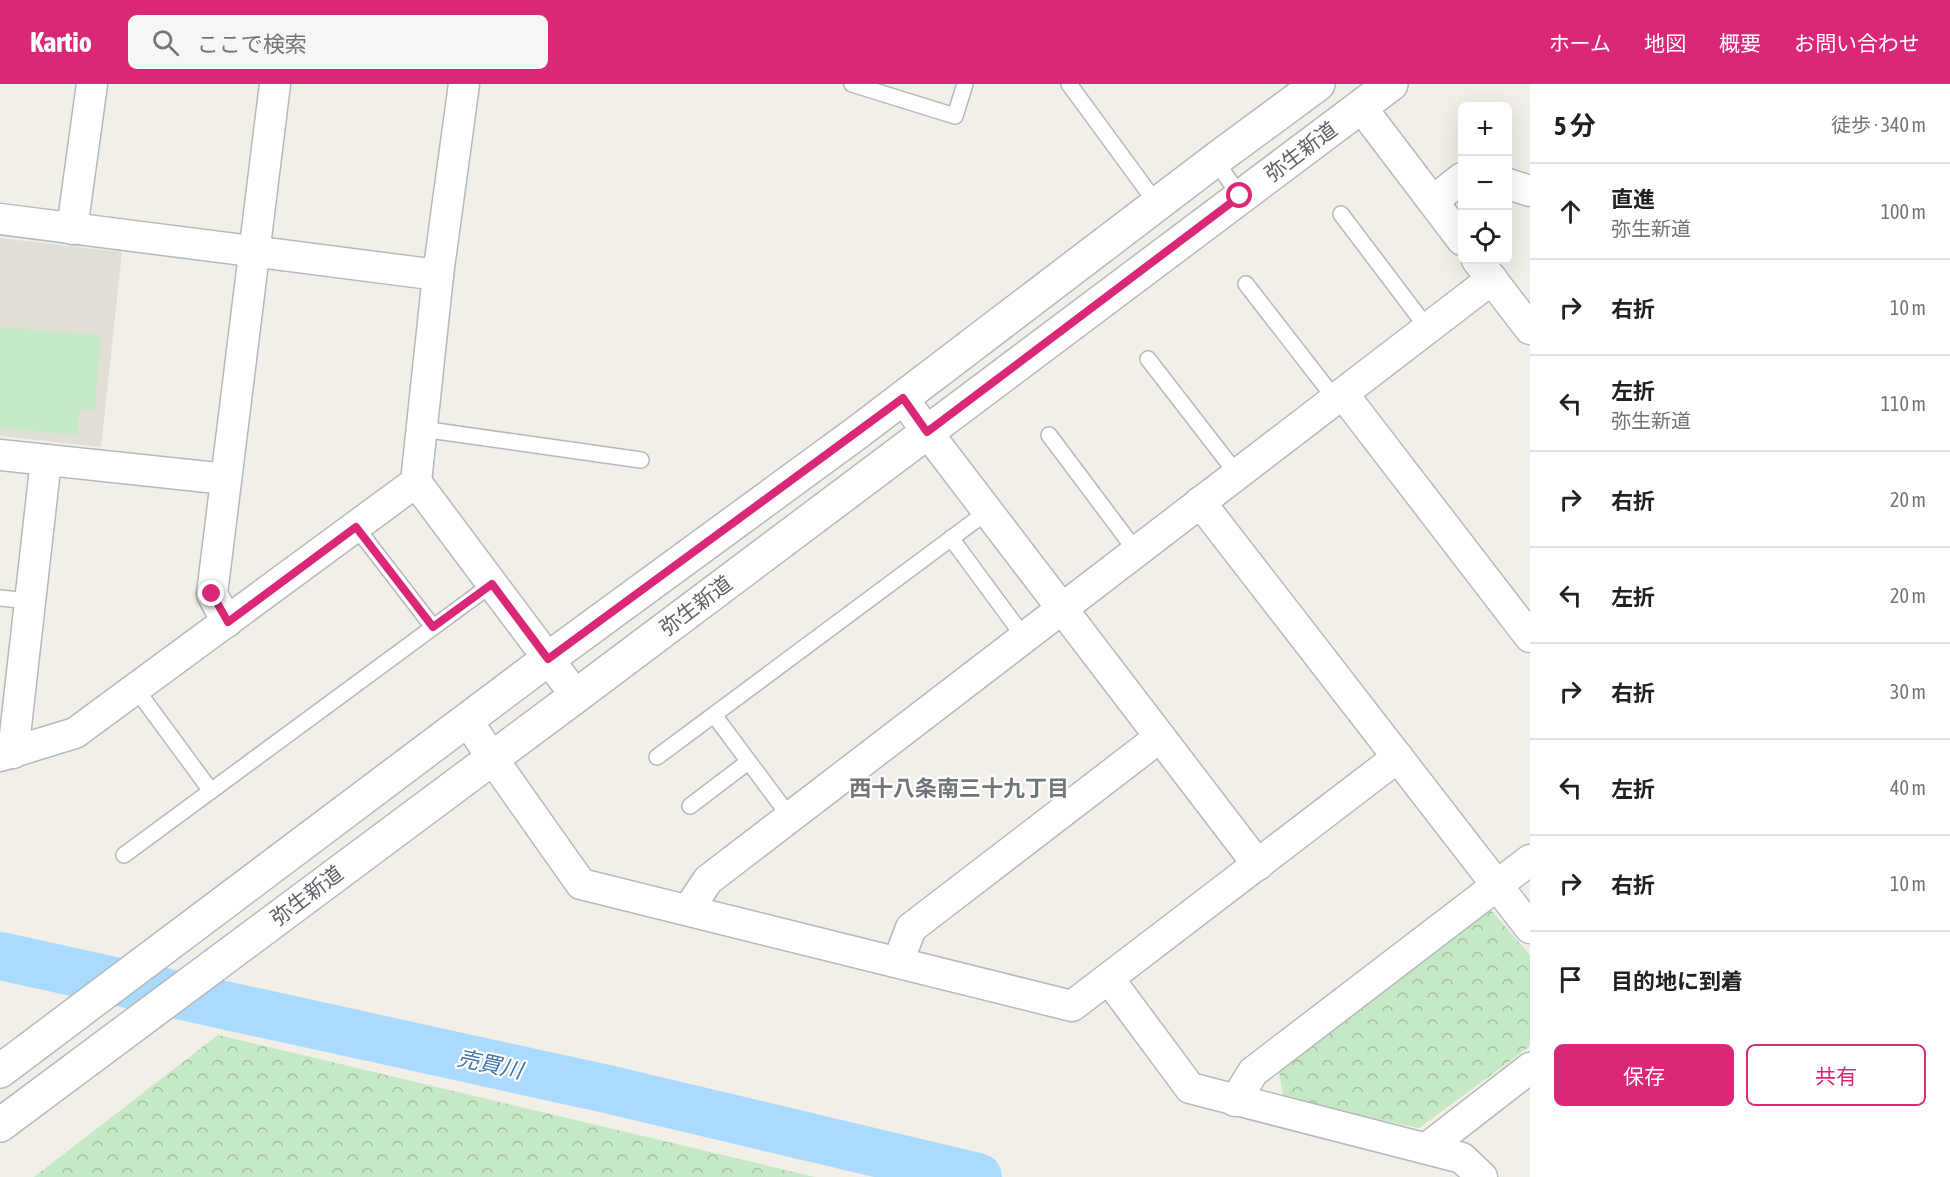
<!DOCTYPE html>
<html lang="ja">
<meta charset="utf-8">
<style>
body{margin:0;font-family:"Asap Condensed","Noto Sans JP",sans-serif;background:#f6f6f6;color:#202124}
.controls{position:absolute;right:18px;top:18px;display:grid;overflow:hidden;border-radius:9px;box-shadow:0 6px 24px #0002}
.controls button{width:54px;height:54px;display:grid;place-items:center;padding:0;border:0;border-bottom:2px solid #e0e0e0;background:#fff;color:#202124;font:30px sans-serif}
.stop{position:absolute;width:18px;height:18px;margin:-14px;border:4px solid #db2777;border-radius:50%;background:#fff}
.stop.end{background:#db2777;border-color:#fff;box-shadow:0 2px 6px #0008}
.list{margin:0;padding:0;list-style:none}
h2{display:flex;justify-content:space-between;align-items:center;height:78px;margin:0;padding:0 24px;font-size:26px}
h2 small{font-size:20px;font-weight:400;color:#757577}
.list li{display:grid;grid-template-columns:39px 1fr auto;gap:18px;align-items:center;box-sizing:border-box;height:96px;padding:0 24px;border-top:2px solid #e0e0e0}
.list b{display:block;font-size:22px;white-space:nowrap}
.list p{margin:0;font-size:20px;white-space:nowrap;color:#757577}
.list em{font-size:20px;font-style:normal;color:#757577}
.actions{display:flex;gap:12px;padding:18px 24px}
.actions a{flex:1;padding:14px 0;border:2px solid #db2777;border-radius:9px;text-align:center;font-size:21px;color:#db2777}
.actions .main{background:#db2777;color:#fff}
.icon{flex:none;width:33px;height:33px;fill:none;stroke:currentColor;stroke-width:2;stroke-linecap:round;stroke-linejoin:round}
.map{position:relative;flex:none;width:1530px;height:1093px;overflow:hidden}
header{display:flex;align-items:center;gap:36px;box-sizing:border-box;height:84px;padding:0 30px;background:#db2777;color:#fff}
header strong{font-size:28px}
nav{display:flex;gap:33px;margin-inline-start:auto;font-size:21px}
.search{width:420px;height:54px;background:#f6f6f6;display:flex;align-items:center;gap:15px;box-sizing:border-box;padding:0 21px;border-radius:9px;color:#757577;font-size:22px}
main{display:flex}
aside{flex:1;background:#fff}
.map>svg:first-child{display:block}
.education{fill:#e1ded6}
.forest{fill:url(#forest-crowns)}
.pitch{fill:#c5e8c5}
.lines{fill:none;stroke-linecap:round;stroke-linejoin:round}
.river{stroke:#aadaff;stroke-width:48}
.service-casing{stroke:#b5b8bc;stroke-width:18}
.minor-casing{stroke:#b5b8bc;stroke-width:33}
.tertiary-casing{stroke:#b5b8bc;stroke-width:36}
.service{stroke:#fff;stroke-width:15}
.minor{stroke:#fff;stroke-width:30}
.tertiary{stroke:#fff;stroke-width:33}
.route{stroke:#db2777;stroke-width:8}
.labels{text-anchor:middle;stroke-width:4.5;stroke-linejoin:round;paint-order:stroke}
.street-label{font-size:21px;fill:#5f6368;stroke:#fff}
.neighbourhood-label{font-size:22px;font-weight:bold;fill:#70757a;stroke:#fff}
.water-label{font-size:22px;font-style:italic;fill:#4174aa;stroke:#fff}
</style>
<header>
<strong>Kartio</strong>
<div class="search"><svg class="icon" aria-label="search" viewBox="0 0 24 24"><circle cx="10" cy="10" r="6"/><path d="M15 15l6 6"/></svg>ここで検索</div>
<nav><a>ホーム</a><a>地図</a><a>概要</a><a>お問い合わせ</a></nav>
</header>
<main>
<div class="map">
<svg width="1530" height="1093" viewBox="0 0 1530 1093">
<defs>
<pattern id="forest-crowns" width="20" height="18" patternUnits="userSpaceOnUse" patternTransform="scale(1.5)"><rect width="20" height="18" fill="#c5e8c5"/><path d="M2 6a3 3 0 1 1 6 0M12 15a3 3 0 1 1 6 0" fill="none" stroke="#a3c0a4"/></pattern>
</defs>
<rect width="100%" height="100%" fill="#f1efe8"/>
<!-- education -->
<path class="education" d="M0 154 122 168 101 363 0 352Z"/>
<!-- forest -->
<g class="forest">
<path d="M1490 825 1530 871V962L1419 1044 1284 1016 1279 988Z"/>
<path d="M218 951 815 1093H34Z"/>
</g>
<!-- pitch -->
<path class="pitch" d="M0 243 101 251 95 326 80 325 77 351 0 344Z"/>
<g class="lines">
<!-- river -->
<path class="river" d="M0 872 607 1005 978 1093"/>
<!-- service casing -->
<g class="service-casing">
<g id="service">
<path d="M852 0 955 32 965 0"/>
<path d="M1069 0 1157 120"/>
<path d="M1215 76 1240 112"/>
<path d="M1341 130 1428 245"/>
<path d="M1246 200 1336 316"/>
<path d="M1148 275 1237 390"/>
<path d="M422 345 641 376"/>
<path d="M1049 351 1136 467"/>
<path d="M356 443 433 543"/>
<path d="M951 454 1024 553"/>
<path d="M0 514 30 517"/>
<path d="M136 605 211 707"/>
<path d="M714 631 790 733"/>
<path d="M657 673 988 427"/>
<path d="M690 722 748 678"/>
<path d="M124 771 492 500"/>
</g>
</g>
<!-- minor casing -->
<g class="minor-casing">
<g id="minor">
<path d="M464 0 438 191 416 398 576 612"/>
<path d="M1361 23 1462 156"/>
<path d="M1508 100 1530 107"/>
<path d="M1433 117 1462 94"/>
<path d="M0 135 438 191"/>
<path d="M72 145 92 0"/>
<path d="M1477 176 1530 245"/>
<path d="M1343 310 1530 553"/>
<path d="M903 314 927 348 1258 781"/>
<path d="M0 371 226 395"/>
<path d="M1200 418 1530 844"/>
<path d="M227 538 212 510 275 0"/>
<path d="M467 636 492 674 581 800 1072 922 1398 673"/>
<path d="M13 669 46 376"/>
<path d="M0 672 75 649 416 398"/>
<path d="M688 826 708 796 1492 195"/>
<path d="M898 878 911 844 1160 653"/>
<path d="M1109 895 1190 1004 1462 1074 1482 1093"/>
<path d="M1235 1017 1253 988 1530 776"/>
<path d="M1427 1064 1530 984"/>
</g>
</g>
<!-- tertiary casing -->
<g class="tertiary-casing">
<g id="tertiary">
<path d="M0 987 548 575 858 348 1215 76 1318 0"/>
<path d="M0 1041 576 612 1391 0"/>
</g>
</g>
<!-- service -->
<use href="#service" class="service"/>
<!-- minor -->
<use href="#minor" class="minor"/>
<!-- tertiary -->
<use href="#tertiary" class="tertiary"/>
</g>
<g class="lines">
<!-- route -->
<path class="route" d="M212 510 228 538 356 443 433 543 492 500 548 575 903 314 927 348 1240 112"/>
</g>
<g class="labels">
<!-- street labels -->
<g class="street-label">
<text transform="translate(1301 68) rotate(-37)" y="7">弥生新道</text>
<text transform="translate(696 522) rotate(-37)" y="7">弥生新道</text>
<text transform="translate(307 812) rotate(-37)" y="7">弥生新道</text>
</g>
<!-- neighbourhood labels -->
<g class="neighbourhood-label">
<text x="959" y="712">西十八条南三十九丁目</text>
</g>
<!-- water labels -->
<g class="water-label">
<text transform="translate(490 980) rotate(12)" y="8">売買川</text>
</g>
</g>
</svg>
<div class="controls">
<button>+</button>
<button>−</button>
<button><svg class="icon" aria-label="locate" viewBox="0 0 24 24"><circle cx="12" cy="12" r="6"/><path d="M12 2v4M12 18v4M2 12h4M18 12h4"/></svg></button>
</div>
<div class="stop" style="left:1240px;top:112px"></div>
<div class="stop end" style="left:212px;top:510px"></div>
</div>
<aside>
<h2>5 分<small>徒歩 · 340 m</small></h2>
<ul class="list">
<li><svg class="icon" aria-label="ahead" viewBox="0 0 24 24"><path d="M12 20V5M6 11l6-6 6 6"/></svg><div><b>直進</b><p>弥生新道</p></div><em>100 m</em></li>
<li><svg class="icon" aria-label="right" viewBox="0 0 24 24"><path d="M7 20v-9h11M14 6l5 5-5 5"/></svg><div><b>右折</b></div><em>10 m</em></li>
<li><svg class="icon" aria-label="left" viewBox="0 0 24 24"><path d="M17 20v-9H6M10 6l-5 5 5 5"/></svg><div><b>左折</b><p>弥生新道</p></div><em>110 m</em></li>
<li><svg class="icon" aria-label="right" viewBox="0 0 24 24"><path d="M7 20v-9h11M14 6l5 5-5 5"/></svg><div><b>右折</b></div><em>20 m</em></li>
<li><svg class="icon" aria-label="left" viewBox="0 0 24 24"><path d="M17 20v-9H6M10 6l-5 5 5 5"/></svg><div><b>左折</b></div><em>20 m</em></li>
<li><svg class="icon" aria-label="right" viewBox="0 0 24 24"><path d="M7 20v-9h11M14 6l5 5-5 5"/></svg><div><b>右折</b></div><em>30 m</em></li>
<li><svg class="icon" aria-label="left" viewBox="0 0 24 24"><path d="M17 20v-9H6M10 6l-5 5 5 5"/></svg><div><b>左折</b></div><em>40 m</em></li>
<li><svg class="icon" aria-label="right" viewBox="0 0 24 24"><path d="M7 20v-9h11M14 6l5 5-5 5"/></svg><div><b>右折</b></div><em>10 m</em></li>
<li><svg class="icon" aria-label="arrive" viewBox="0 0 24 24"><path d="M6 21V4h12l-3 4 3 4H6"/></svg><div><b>目的地に到着</b></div></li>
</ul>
<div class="actions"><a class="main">保存</a><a>共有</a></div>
</aside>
</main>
